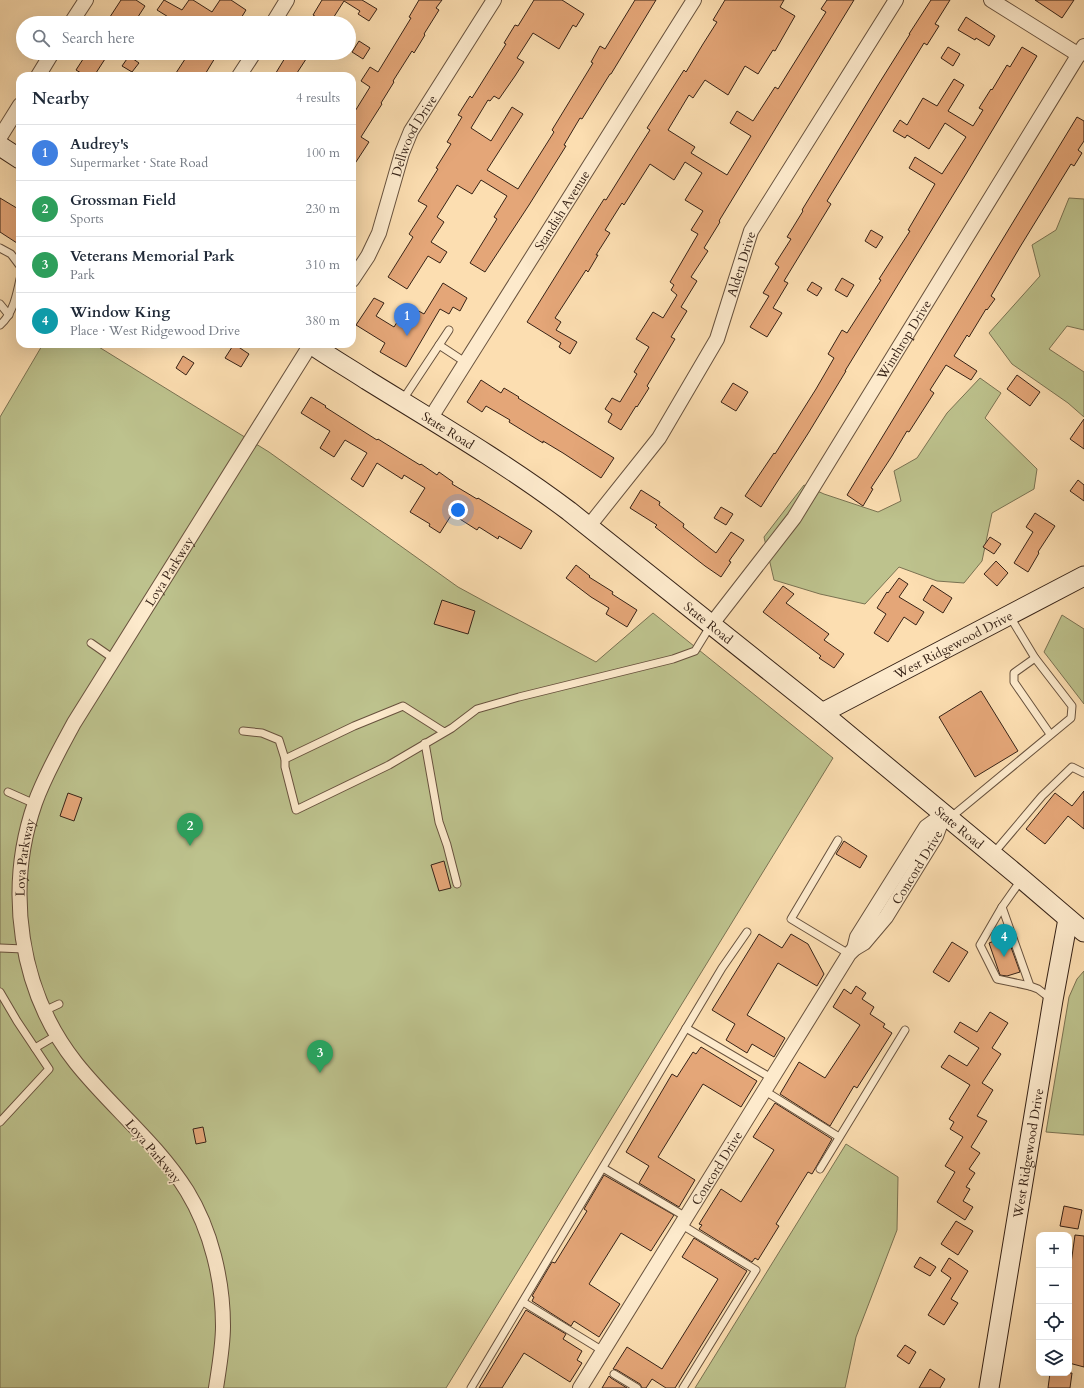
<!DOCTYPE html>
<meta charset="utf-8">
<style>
body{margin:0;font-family:Cardo,serif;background:#f6f6f7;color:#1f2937}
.controls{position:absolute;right:12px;bottom:12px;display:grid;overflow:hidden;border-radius:8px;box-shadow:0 4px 16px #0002}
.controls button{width:36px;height:36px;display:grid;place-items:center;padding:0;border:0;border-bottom:1px solid #e0e1e3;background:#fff;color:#1f2937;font:20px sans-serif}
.you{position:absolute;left:458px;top:510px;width:14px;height:14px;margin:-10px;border:3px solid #fff;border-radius:50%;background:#1a73e8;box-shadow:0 0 0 6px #1a73e833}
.badge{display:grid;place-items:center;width:26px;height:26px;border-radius:50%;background:#8f2418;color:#fff;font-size:13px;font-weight:700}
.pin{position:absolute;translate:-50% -33px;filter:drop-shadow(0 1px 2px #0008)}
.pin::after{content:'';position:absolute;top:21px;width:14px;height:12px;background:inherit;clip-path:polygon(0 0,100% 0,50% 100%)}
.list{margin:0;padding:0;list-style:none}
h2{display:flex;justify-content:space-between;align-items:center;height:52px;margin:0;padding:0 16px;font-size:17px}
h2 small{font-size:13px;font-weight:400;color:#747a83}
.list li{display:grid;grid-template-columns:26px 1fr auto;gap:12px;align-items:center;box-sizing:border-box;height:56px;padding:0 16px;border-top:1px solid #e0e1e3}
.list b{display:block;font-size:15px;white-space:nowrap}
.list p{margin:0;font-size:13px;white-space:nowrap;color:#747a83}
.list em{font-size:13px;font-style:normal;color:#747a83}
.icon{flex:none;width:22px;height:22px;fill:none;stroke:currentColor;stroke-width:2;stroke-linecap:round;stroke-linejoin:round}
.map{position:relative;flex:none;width:1084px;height:1388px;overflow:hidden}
.search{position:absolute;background:#fff;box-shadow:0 4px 16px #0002;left:16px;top:16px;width:340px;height:44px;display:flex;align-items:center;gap:10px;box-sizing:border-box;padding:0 14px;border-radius:22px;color:#747a83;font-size:15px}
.panel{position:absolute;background:#fff;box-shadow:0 4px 16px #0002;left:16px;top:72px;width:340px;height:276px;border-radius:12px}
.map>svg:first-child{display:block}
.green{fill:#bdc28d;stroke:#7a7252}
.building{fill:#e4a678;stroke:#372317}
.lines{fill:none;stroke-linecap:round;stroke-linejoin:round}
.lane-casing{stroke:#68523e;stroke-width:9}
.street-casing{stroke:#68523e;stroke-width:16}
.secondary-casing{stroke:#372317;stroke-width:21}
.lane{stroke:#fdeacc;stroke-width:7}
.street{stroke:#fdeacc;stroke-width:14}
.secondary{stroke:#fdeacc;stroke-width:19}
.labels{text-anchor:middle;stroke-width:3.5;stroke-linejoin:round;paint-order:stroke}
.street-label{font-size:13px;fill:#372317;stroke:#fdeacc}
</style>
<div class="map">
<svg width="1084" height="1388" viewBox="0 0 1084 1388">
<rect width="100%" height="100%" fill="#fcdeb1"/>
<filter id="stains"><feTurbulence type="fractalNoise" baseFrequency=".005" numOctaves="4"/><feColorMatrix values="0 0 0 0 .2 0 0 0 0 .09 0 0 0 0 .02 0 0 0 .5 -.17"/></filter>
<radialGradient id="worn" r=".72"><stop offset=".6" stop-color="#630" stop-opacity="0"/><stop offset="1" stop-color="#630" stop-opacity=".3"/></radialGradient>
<!-- green -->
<g class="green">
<path d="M1069 198 1084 199V330L1067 326 1049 349 1084 372V417L1068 403 1012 364 989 333 1040 276 1032 245 1056 230Z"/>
<path d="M43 344H94L269 452 458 587 596 662 653 613 833 758 446 1388H0V417Z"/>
<path d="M980 378 1001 393 985 418 1037 469 1034 489 992 513 982 561 964 583 937 581 899 567 865 604 820 594 774 580 764 537 804 485 824 494 878 512 901 501 894 471 917 458 947 413Z"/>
<path d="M1062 615 1084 629V704L1044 652Z"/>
<path d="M1084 971V1135L1046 1132 1069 997 1077 979Z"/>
<path d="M846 1144 898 1177 897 1230 856 1337 845 1388H695Z"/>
</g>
<!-- building -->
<g class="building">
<path d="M121 0H136L145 6 134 23H106Z"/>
<path d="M164 0 182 10 189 0H193L212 12 220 0H231L246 10 238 23H178L157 10Z"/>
<path d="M322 0H362L377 9 369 21 358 14 360 11 344 1 330 23H326L313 15Z"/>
<path d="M419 0H442L436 8 439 10 424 34 425 35 414 53 412 51 393 81 394 82 381 103 382 104 361 137 369 142 352 168V116L370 87 361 81 370 67 378 72 411 18 409 17Z"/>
<path d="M534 0H562L584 14 576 27 573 25 559 49 533 33 517 58 524 62 515 76 499 99 494 96 490 101 488 100 471 128 491 141 512 107 523 114 487 170 518 189 554 132 552 130 593 63 591 62 600 46 605 49 635 0H656L611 74H610L582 119 580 118 564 145 566 146 529 205 485 272 470 263 497 219 494 217 507 196 481 180 472 194 457 185 437 217 444 222 431 242 447 252 440 263 428 256 407 289 388 277 413 237 409 234 427 206 418 201 438 169 436 168 451 144 447 142 462 117 458 115 470 96 472 98 506 44 504 43 515 25 518 26Z"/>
<path d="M725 0H784L780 7 795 16 775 51 773 50 758 74 745 66 728 95 705 80 693 98 689 95 668 130 695 147 691 153 727 175 751 136 730 123 737 111 753 121 775 87 778 89 811 36 826 12 821 9 827 0H854L719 221 720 222 704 248 708 251 691 277 697 281 681 307 687 311 671 337 675 339 647 386 649 388 637 407 636 406 621 430 608 422 612 414 605 409 612 398 620 402 637 374 634 372 649 347 636 339 653 312 663 318 677 295 671 290 674 285 670 282 698 234 691 230 703 211 685 200 702 173 685 162 674 180 650 164 624 205 622 203 605 230 610 233 596 255H598L588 272 586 270 555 318 561 322 556 330 577 342 570 354 559 347 561 343 527 322 590 221 604 199 606 200 636 152 650 130 647 128 684 70 686 72 703 44 717 22 713 20Z"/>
<path d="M931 0H950L935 24 939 26 927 45 924 43 827 201 831 204 784 281 788 283 773 308 782 313 767 337 750 327 769 296 763 293 779 267 775 264 791 239 787 237 803 211 802 210 878 85 910 34H909Z"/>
<path d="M1035 0H1074L1062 18Z"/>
<path d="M966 17 995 36 989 46 976 38 975 40 958 30Z"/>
<path d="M359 41 370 48 363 59 352 52Z"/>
<path d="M948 47 960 54 953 66 941 58Z"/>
<path d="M1022 47 1037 56 966 174 845 371H846L809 432 761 507 745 496 774 453 775 454 816 389 834 358 828 354 842 330 847 333 881 280 879 279 910 231 908 230 935 184 909 168 915 157 942 174 966 137 945 123 929 149 907 135 905 138 893 131 900 120 907 125 923 98 937 106 954 79 964 85 948 111 973 126 983 110 979 108 991 89 992 90 1007 65 1010 67Z"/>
<path d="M87 53H96L105 59 94 76H86L76 70Z"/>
<path d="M189 53H218L204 76H174Z"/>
<path d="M288 53H310L295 76H274Z"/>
<path d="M129 56 139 63 132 72 122 66Z"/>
<path d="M1077 117 1084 121V141L1078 150 1082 153 1074 166 1071 164 1020 247 991 296 995 299 987 310 986 309 969 337 967 335 954 356 977 371 971 380 946 365 930 390 934 393 909 432 907 431 892 456 871 488 873 489 863 506 847 495Z"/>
<path d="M0 198 20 210V245L0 232Z"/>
<path d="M871 230 883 237 876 248 865 241Z"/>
<path d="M842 278 854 285 847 297 835 290Z"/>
<path d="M812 282 822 288 817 296 807 290Z"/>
<path d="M443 283 467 298 460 311 453 307 449 314 440 309 406 367 380 352 385 343 356 325 374 298 384 303 376 316 394 327 408 305 424 314Z"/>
<path d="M234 344 249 354 241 367 225 358Z"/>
<path d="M183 356 194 363 186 375 176 368Z"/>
<path d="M1017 375 1040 392 1030 406 1007 389Z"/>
<path d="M481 380 501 393 504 388 519 397 518 398 614 458 601 478 563 453 543 441V443L509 422 510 420 486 406 482 412 467 402Z"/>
<path d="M733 383 748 392 736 411 721 402Z"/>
<path d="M311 397 326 406 325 407 358 428 377 440 378 439 420 465 421 464 437 475 439 472 453 482 452 484 477 499 478 498 532 531 521 549 499 536 498 539 479 527 477 530 452 514 440 533 429 526 430 524 410 512 425 488 404 475 402 479 377 463 363 487 351 479 367 453 345 440 334 457 320 448 330 431 301 413Z"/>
<path d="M1084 419V449L1070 439Z"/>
<path d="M1078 480 1084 485V501L1070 491Z"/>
<path d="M641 490 660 502 659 505 684 524 683 527 716 553 731 532 744 540 729 561 731 562 721 577 705 566 655 527 657 525 630 508Z"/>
<path d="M721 507 733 514 726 525 714 518Z"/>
<path d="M1035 513 1055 526 1038 552 1039 553 1028 572 1014 563 1033 532 1026 527Z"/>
<path d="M990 537 1001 544 994 554 983 547Z"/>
<path d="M996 561 1008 573 997 586 984 574Z"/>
<path d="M576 565 590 576 589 577 613 592 612 594 637 610 627 627 606 614 609 608 591 597 566 578Z"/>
<path d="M899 578 908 584 899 597 924 612 916 625 904 617 888 642 874 633 886 614 877 608 887 592 888 593Z"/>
<path d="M932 585 952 598 943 613 923 600Z"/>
<path d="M783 586 794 594 786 603 829 634 824 640 844 654 834 668 819 658 821 656 763 612Z"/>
<path d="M442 600 475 611 468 634 434 624Z"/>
<path d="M981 691 1018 751 975 777 939 717Z"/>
<path d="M1084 791V829L1068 816 1045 844 1026 829 1055 793 1072 806Z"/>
<path d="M68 793 82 798 74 821 60 816Z"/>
<path d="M844 841 867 856 860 868 836 854Z"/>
<path d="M444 861 451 888 439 891 431 865Z"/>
<path d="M759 934 782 948 791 934 808 944 824 974 817 986 778 963 747 1015 785 1038 774 1057 752 1044 747 1053 726 1040 735 1024 712 1010Z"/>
<path d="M1007 936 1020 972 1007 976 1000 975 989 943Z"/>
<path d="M952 942 968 952 949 982 933 972Z"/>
<path d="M856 986 866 993 862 999 874 1007 870 1014 885 1024 883 1027 892 1033 857 1088 854 1086 830 1126 780 1094 799 1062 825 1078 860 1025 833 1007 844 989 851 994Z"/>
<path d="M990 1012 1008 1023 992 1048 1001 1054 982 1083 993 1090 977 1116 987 1121 971 1147 980 1153 969 1169 975 1173 966 1187 970 1189 963 1201 973 1207 965 1220 937 1202 955 1172 945 1166 963 1137 950 1129 954 1122 949 1119 970 1085 941 1067 949 1055 967 1066 979 1048 954 1032 960 1022 977 1032Z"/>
<path d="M701 1047 757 1081 741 1107 703 1084 658 1157 695 1180 679 1207 639 1183 649 1166 626 1152 672 1074 677 1077 693 1052 696 1054Z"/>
<path d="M775 1103 832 1139 812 1174 808 1172 776 1224 779 1226 758 1260 755 1258 752 1262 699 1229 702 1225 699 1224 721 1189 741 1202 774 1150 753 1137Z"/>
<path d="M203 1127 206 1142 196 1144 193 1129Z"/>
<path d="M604 1175 674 1215 651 1251 621 1233 589 1284 620 1304 599 1337 574 1321 571 1326 532 1301 534 1297 532 1296 552 1262 555 1263 587 1211 584 1209Z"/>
<path d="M1064 1206 1082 1210 1078 1229 1060 1226Z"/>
<path d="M956 1221 973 1231 958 1255 941 1244Z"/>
<path d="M1075 1235 1084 1236V1367L1069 1363V1278Z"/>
<path d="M694 1238 747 1271 675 1388H666L652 1379 646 1388H642L640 1384 617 1370 613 1369 627 1347 662 1369 718 1279 682 1257Z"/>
<path d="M920 1257 936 1267 930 1276 914 1267Z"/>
<path d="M949 1258 968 1271 951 1299 958 1303 944 1325 928 1315 951 1278 941 1271Z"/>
<path d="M526 1310 566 1334 563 1339 582 1351 577 1360 582 1363 570 1382 524 1353 502 1388H479Z"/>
<path d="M905 1345 916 1352 909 1364 897 1356Z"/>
<path d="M930 1369 945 1379 940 1388H919Z"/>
<path d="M1050 1373H1072L1070 1388H1048Z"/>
<path d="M609 1376 611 1378 627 1388H602Z"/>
</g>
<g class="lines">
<!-- lane casing -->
<g class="lane-casing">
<g id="lane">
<path d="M0 248 11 254 20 266"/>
<path d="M0 304 9 315"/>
<path d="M0 325C13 314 17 294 20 279"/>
<path d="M439 345 465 362"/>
<path d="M402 401 449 330"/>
<path d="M91 643 114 659"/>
<path d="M1035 658 1014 673V682L1050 734"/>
<path d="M243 731 262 733 279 740 285 759"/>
<path d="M444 732 403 706 354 726 285 759V767L296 810 389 765 452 728 477 709 519 697 673 659 695 651 711 625"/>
<path d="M425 743 439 822 447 845 457 884"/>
<path d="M8 792 35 804"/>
<path d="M950 818 1071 718 1072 706 1035 658 1009 615"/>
<path d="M838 840 791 919 849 954"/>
<path d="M993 854 1042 796 1072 767 1084 773"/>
<path d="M1021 880 1002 907 1030 986 1038 989 1051 999"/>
<path d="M1002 907 980 945 997 979 1030 986"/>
<path d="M0 948 24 949"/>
<path d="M0 992 17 1021 49 1069 0 1122"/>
<path d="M44 1011 59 1004"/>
<path d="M686 1028 773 1079"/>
<path d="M35 1048 57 1035"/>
<path d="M765 1091 839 1137"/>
<path d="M603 1168 686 1217"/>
<path d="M820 1169 905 1030"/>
<path d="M682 1225 756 1270 683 1388"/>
<path d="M523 1302 603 1351"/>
<path d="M614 1374 637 1388"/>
<path d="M471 1388 722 968 747 932"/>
</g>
</g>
<!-- street casing -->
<g class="street-casing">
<g id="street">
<path d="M991 0 1079 55"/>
<path d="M71 23 86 0"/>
<path d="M273 23 287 0"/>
<path d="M38 76 52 53"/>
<path d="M239 76 254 53"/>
<path d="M0 137 20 105"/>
<path id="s1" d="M352 280 368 256 379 233 402 153 411 131 494 0"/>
<path id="s2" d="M430 419 694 0"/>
<path id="s3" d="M589 526 659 438 717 339 751 231 896 0"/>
<path id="s4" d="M711 625 794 518 1084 46"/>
<path d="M854 949 857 937 926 827 944 814"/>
<path id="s5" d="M216 1388C219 1368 223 1346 223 1326 223 1280 211 1230 187 1191 157 1143 111 1107 76 1063 19 991 5 889 35 803 45 775 60 749 74 723L311 344"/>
<path id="s6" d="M580 1388 849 954 854 949 864 943 886 917 936 836 944 814"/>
</g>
</g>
<!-- secondary casing -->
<g class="secondary-casing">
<g id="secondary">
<path d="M0 146 20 159"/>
<path id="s7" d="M311 344C329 357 349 368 367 380 435 422 505 463 569 511L822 713 1022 879 1084 932"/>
<path id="s8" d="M822 713 1084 576"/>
<path id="s9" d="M989 1388 1053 1000 1068 919"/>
</g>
</g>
<!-- lane -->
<use href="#lane" class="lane"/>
<!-- street -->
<use href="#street" class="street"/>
<!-- secondary -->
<use href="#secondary" class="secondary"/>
</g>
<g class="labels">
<!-- street labels -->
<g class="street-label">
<text dy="5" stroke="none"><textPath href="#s1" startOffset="158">Dellwood Drive</textPath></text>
<text dy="5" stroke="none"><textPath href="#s2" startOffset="247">Standish Avenue</textPath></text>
<text dy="5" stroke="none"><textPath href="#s3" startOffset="306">Alden Drive</textPath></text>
<text dy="5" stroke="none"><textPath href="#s4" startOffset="345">Winthrop Drive</textPath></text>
<text dy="5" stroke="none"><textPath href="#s7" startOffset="162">State Road</textPath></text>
<text dy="5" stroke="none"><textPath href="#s5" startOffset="916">Loya Parkway</textPath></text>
<text dy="5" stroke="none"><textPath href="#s7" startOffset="486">State Road</textPath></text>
<text dy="5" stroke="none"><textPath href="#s8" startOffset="148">West Ridgewood Drive</textPath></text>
<text dy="5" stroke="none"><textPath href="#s7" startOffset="810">State Road</textPath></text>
<text dy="5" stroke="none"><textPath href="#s5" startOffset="592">Loya Parkway</textPath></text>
<text dy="5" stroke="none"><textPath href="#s6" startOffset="622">Concord Drive</textPath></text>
<text transform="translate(154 1151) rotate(50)" y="5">Loya Parkway</text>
<text dy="5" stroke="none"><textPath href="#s9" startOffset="238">West Ridgewood Drive</textPath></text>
<text dy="5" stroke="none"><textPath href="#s6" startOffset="259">Concord Drive</textPath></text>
</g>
</g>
<rect width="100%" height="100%" filter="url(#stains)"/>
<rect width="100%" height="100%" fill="url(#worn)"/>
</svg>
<div class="controls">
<button>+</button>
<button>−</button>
<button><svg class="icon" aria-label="locate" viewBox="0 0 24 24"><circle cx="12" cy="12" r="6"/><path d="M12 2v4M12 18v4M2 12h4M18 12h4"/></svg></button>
<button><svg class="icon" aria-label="layers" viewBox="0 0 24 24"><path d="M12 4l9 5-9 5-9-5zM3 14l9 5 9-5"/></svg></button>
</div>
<div class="you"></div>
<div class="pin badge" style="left:407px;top:336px;background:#3f7fe0">1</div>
<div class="pin badge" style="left:190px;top:846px;background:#2e9e5b">2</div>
<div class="pin badge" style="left:320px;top:1073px;background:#2e9e5b">3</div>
<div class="pin badge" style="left:1004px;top:957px;background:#0f9aa8">4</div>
<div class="search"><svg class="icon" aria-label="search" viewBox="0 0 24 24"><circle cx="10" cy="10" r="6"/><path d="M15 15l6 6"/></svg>Search here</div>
<section class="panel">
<h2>Nearby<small>4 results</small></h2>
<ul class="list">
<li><span class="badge" style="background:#3f7fe0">1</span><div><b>Audrey's</b><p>Supermarket · State Road</p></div><em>100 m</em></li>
<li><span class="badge" style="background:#2e9e5b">2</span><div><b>Grossman Field</b><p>Sports</p></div><em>230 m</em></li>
<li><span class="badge" style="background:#2e9e5b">3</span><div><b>Veterans Memorial Park</b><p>Park</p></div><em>310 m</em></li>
<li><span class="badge" style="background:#0f9aa8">4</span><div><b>Window King</b><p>Place · West Ridgewood Drive</p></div><em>380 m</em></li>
</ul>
</section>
</div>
